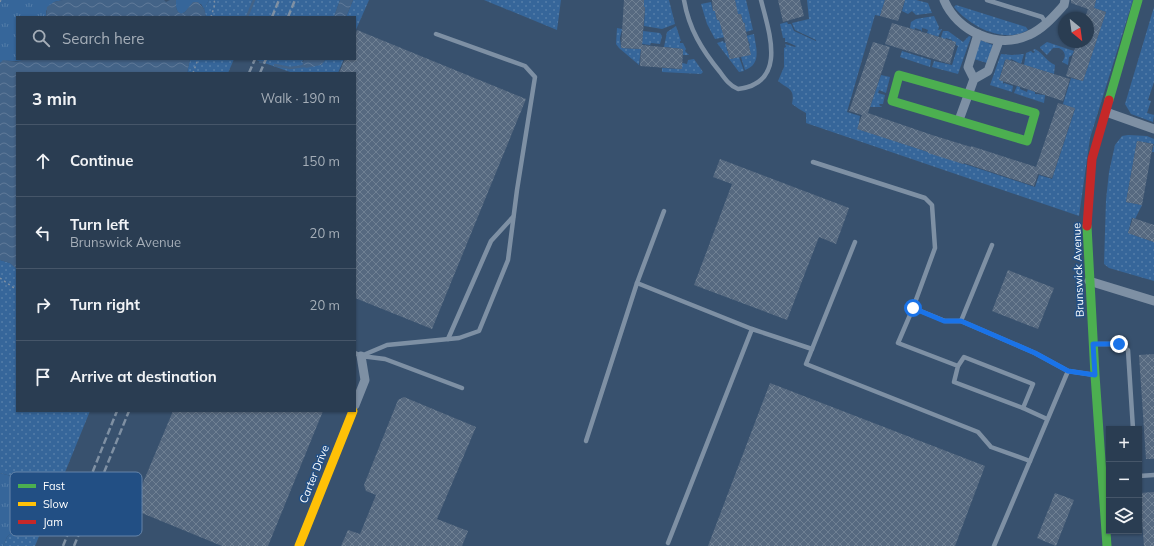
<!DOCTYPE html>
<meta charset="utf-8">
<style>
body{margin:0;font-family:Mulish,sans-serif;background:#324459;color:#f1f3f6}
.controls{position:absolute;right:12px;bottom:12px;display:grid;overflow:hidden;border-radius:0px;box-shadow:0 1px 3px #0004}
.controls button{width:36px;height:36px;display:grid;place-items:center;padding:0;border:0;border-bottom:1px solid #465669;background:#2a3d52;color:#f1f3f6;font:20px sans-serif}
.compass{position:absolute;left:1058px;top:12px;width:36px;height:36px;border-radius:50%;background:#2a3d52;box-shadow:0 1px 3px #0004;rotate:151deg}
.stop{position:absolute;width:12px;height:12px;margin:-9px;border:3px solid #1a73e8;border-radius:50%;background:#fff}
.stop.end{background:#1a73e8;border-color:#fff;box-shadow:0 1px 4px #0008}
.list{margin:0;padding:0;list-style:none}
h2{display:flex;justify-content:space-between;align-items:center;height:52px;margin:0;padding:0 16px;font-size:17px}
h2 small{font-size:13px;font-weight:400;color:#a5aeb8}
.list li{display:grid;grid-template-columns:26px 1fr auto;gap:12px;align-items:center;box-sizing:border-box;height:72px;padding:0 16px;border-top:1px solid #465669}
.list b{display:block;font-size:15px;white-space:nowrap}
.list p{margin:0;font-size:13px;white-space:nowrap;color:#a5aeb8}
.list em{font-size:13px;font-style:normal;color:#a5aeb8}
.icon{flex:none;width:22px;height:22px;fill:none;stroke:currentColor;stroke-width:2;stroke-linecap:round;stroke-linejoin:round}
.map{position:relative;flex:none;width:1154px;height:546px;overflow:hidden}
.search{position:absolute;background:#2a3d52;box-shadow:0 1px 3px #0004;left:16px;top:16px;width:340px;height:44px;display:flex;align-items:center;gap:10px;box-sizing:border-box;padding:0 14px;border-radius:0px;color:#a5aeb8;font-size:15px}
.panel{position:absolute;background:#2a3d52;box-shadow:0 1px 3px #0004;left:16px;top:72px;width:340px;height:340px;border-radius:0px}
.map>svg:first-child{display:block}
.grass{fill:url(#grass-dots)}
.park{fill:url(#park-tufts)}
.water{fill:url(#water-waves)}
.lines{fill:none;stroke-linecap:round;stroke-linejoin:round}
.stream{stroke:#436387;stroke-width:2.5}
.building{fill:url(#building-cross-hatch)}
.path{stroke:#7e90a4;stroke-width:1.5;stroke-dasharray:2 3;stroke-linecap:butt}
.lane{stroke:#7e90a4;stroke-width:4.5}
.street{stroke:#7e90a4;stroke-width:9}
.fast{stroke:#4caf50;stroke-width:9}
.slow{stroke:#ffc107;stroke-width:9}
.jam{stroke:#c62828;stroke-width:9}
.rail{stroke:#7f90a3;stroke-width:2.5;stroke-dasharray:7 3;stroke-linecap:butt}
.route{stroke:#1a73e8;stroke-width:5}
.labels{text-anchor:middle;stroke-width:3;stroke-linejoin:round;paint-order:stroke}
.street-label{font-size:11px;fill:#fff;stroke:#224f84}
.key{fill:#224f84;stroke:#6484a9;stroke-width:1}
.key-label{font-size:11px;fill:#fff}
</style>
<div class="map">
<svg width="1154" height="546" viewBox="0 0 1154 546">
<defs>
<pattern id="grass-dots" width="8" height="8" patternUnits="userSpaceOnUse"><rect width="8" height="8" fill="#36669a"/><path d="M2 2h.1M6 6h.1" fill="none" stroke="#547da9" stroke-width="1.8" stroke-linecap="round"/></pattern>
<pattern id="park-tufts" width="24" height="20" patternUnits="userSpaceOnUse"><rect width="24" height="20" fill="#36669a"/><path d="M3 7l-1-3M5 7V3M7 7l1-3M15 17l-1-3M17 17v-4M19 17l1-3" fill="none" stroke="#547da9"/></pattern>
<pattern id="water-waves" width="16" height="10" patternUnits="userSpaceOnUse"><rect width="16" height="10" fill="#436387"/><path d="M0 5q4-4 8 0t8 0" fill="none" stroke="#5f7a99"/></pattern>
<pattern id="building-cross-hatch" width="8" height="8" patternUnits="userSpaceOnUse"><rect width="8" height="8" fill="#566980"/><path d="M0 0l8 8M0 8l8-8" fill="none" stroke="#6f8093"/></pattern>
</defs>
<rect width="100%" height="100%" fill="#38516e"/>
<!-- grass -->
<g class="grass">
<path d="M209 0H340L334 17H206L204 9Z"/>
<path d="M353 0H369L355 32V17H346Z"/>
<path d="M484 0H561L557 30Z"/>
<path d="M644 0H669L675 24 662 29 644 26 645 8 644 7Z"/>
<path d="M735 0H746L753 30 745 32V23H743L741 14H737Z"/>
<path d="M807 0H885L880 16 875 15 847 112 860 116 858 129 1035 187 1039 175 1052 179 1075 109 1063 104 1071 78 1083 81 1106 12 1094 8 1096 0H1133L1090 138 1079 216 806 123V113L799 109 792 104C795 88 789 90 778 81L784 67V48L786 47 785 44 795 47 796 46 787 42H785V38H783L780 24 787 22 788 24H791L794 31 816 41V40L795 30 792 23 809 19Z"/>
<path d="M905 0H916L928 3 932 13 916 15 912 11 908 14 902 11Z"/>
<path d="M711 2 713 11H715L717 20 721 21V28L725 37 715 39 707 24 701 4Z"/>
<path d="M956 5 1026 27 1028 30C1003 44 971 27 954 7Z"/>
<path d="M1154 7V82L1148 100 1151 101 1147 113 1154 115 1153 122 1131 114 1125 104Z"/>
<path d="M934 16 939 27 938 30 942 29 938 37 927 33 928 30 926 29 922 28V32L921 30 915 28 914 30 910 28 911 22 916 19Z"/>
<path d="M676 26 681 41H680V43H683L686 49 685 51 689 55H683V49L664 47 667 32Z"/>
<path d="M617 28 622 29 620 38 621 48 641 49 639 65 619 48 616 44Z"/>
<path d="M643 31 660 33 662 36 660 44 651 43 650 45 642 44Z"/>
<path d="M943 31H948L963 42 969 36 971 37 958 74 932 67 934 61 952 65 958 46 956 45V44L952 42V40L946 38 945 40 941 37Z"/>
<path d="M754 34C756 48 762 64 745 70L741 57 750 45 746 36Z"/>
<path d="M980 40 993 45 987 63 974 59Z"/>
<path d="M723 41 724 43 726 42 727 51H728L730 59 739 57 744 71 739 72 717 43Z"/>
<path d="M1047 42 1074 51 1072 55 1069 57 1068 65 1062 62C1067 56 1065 51 1059 48H1053L1047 55 1040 48V47Z"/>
<path d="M1035 49C1043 53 1047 62 1055 65L1054 74 1024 65 1026 53 1031 51 1033 53 1035 52 1033 50Z"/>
<path d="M902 51 931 60 930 67 900 57Z"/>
<path d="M1001 54 1012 55 1024 54 1021 64 1011 59 1010 61 1005 60 999 80 1003 81V84L1004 83 1013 86 1012 92 990 85Z"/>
<path d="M190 59H234L228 73H187Z"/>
<path d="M253 59H304L302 62 321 65 326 59H344L338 73H293Z"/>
<path d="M694 59 703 72 701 74 662 72V68L681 69 682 63 687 64 688 60Z"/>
<path d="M881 75 890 77 886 93 879 90 878 93 885 95 883 104H880L879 105 882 107H870Z"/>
<path d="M1017 86 1020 87V89L1027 92 1028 89 1035 92V94L1045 95 1044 103 1014 93Z"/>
<path d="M1128 135 1147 136 1154 139V152H1152L1154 144 1137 141 1126 202 1142 205 1135 219 1132 218 1128 233 1154 242V281L1109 268 1104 264 1106 200 1109 172 1115 145 1122 136Z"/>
<path d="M0 260 10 263 17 269V411H90L35 546H3L7 537 32 511 16 504 33 482 0 473Z"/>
</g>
<!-- park -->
<g class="park">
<path d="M0 0H63L54 2 46 11V17H17V59H26C17 64 8 58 0 63Z"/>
<path d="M176 0H209L204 9 201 4 193 3 185 12 181 14C175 11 176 6 176 0Z"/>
<path d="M0 473 33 482 16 503 33 511 7 537 3 546H0Z"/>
</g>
<!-- water -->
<g class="water">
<path d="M63 0H164L166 2 170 0H176C176 6 175 11 181 14L185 12 193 2H198L204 9 206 17H46L47 7 54 2Z"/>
<path d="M340 0H353L346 17H334Z"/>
<path d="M26 59H190L187 73H17V269L10 263 0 260V63L3 60 16 62Z"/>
<path d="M304 59H326L321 65 306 68 302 66Z"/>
</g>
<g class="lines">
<!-- stream -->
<g class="stream">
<path d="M247 17 254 0"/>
<path d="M260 62H263"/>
<path d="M275 65 290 68 304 66"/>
</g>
</g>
<!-- building -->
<g class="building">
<path d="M624 0H644V7H645L642 45 683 49 682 69 640 66 641 49 621 48Z"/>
<path d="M712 0H735L738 14H741L743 23 744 22 751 55 730 59 719 20H717L715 11H713Z"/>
<path d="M778 0H800L804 16 783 22Z"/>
<path d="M885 0H905L898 21 880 16Z"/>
<path d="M1071 0H1096L1094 8 1106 12 1083 81 1066 76 1077 42H1088V18H1085L1088 9 1071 3Z"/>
<path d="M892 23 956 42 950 64 885 44Z"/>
<path d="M357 30 526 99 432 329 355 298V73H339L345 59H355V35Z"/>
<path d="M873 42 890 47 868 113 932 135 971 147V146L1036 167 1058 103 1075 108 1052 178 1038 174 1034 186 964 163 963 164 928 153V152L857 129 862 115 849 111Z"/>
<path d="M1006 59 1070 79 1063 101 999 80Z"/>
<path d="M1137 141 1153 144 1142 205 1126 202Z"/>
<path d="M720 159 849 208 836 244 819 237 787 320 694 285 732 184 713 177Z"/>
<path d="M1133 218 1154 225V242L1128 233Z"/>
<path d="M1008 270 1054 288 1038 329 992 311Z"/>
<path d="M1154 354V459H1146L1139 355Z"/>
<path d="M770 383 985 466 955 546H708Z"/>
<path d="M404 397 476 427 437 519 468 531 462 546H341L348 530 360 534 376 495 366 491 364 485 398 400Z"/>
<path d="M173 411H323L268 546H222L132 509Z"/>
<path d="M1154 492V546H1144L1140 493Z"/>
<path d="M1055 493 1074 500 1056 546 1037 538Z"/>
</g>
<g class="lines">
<!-- path -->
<g class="path">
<path d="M0 2 1 0"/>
<path d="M211 17 215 4 214 0"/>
<path d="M193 73 198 59"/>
<path d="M0 278 17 290"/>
</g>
<!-- lane -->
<g class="lane">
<path d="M684 0C689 29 702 50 720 72 725 79 730 86 738 89 788 83 769 32 761 0"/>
<path d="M987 0 1042 17 1046 23"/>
<path d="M813 162 925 198 932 205 935 248 913 308 945 321H961"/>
<path d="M664 211 637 283 752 329"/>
<path d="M855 242 806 364 978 432 991 447 1030 461"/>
<path d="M992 245 961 321 1035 353 1068 371 1095 375"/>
<path d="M913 308 898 343 958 366 954 382 1023 408 1047 419"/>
<path d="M448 339 491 241 513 217"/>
<path d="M1094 344H1119L1128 350 1133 429"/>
<path d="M355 353 361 356 385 359 462 388"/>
<path d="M361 356 387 345 459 338 479 331 508 260 517 190 535 77 525 66 436 34"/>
<path d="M958 366 964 357 1033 384 1023 408"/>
<path d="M586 441 637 283"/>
<path d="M1139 476 1154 475"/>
<path d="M668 543 752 329 812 349"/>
<path d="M994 546 1068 371"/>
</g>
<!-- street -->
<g class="street">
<path d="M944 0C957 31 997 50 1029 35 1043 29 1054 16 1064 5L1065 0"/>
<path d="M974 79 968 67 978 34"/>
<path d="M1106 112 1154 129"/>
<path d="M959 120 974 79 988 71 999 41"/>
<path d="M1089 281 1154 301"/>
<path d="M355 405 365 380 361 356"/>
</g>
<!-- fast -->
<g class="fast">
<path d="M899 75 1035 113 1027 141 892 101Z"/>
<path d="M1109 100 1138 0"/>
<path d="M1087 226 1095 375 1107 546"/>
</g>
<!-- slow -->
<path class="slow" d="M299 546 353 411"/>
<!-- jam -->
<path class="jam" d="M1087 226 1092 159 1109 100"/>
<!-- rail -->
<g class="rail">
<path d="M272 17 279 0"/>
<path d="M288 17 295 0"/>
<path d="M249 73 255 59"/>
<path d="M260 73 266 59"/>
<path d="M63 546 117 411"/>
<path d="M74 546 129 411"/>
</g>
</g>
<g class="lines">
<!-- route -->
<path class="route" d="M913 308 944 321H961L1035 353 1068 371 1095 375 1093 344H1119"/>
</g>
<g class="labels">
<!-- street labels -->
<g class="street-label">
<text transform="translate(1078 270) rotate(-92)" y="4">Brunswick Avenue</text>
<text transform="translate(314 474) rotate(-68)" y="4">Carter Drive</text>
</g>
</g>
<!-- legend -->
<rect x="10" y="472" width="132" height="64" rx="6" class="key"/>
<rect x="18" y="484" width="18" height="4" fill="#4caf50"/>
<rect x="18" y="502" width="18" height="4" fill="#ffc107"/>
<rect x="18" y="520" width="18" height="4" fill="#c62828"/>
<g class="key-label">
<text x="43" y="490">Fast</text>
<text x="43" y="508">Slow</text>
<text x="43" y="526">Jam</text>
</g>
</svg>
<div class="controls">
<button>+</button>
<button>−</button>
<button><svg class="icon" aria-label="layers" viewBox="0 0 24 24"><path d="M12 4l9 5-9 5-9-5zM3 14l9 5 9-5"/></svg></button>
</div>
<svg class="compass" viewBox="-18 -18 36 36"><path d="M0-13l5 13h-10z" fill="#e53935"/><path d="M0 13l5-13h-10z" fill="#a5aeb8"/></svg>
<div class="stop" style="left:913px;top:308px"></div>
<div class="stop end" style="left:1119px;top:344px"></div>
<div class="search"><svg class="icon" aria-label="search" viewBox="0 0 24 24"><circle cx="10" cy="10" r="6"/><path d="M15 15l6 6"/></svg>Search here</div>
<section class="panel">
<h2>3 min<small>Walk · 190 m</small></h2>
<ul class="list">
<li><svg class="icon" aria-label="ahead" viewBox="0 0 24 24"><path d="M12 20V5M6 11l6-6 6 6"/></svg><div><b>Continue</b></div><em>150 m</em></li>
<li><svg class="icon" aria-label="left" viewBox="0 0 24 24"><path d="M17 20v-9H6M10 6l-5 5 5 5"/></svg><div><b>Turn left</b><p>Brunswick Avenue</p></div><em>20 m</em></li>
<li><svg class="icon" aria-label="right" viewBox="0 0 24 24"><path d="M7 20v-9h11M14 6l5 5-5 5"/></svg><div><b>Turn right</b></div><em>20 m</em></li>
<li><svg class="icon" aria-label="arrive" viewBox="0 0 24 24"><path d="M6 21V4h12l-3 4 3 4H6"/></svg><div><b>Arrive at destination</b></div></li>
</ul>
</section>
</div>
